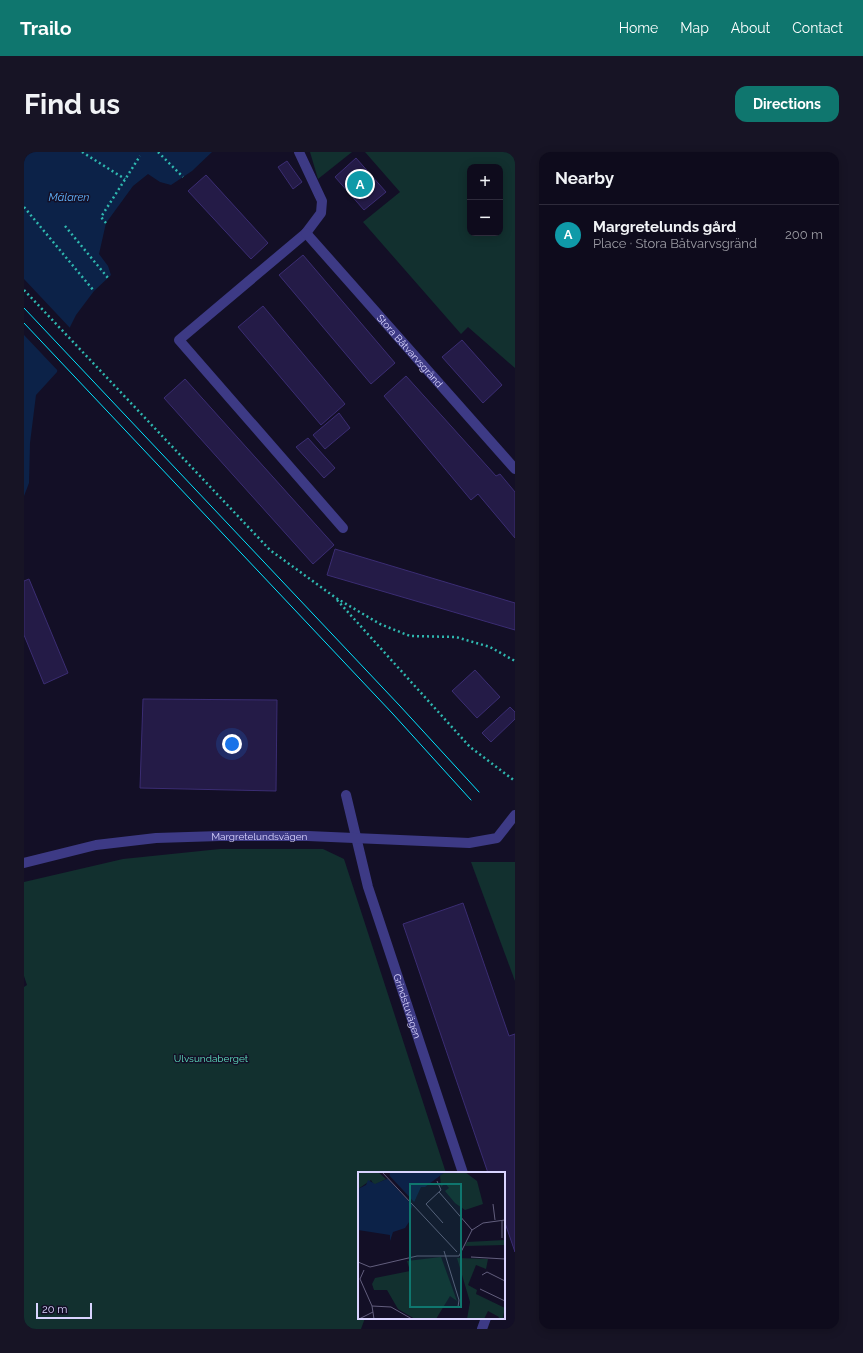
<!DOCTYPE html>
<meta charset="utf-8">
<style>
body{margin:0;font-family:Raleway,sans-serif;background:#171425;color:#f1f3f6}
.controls{position:absolute;right:12px;top:12px;display:grid;overflow:hidden;border-radius:8px;box-shadow:0 2px 10px #0003}
.controls button{width:36px;height:36px;display:grid;place-items:center;padding:0;border:0;border-bottom:1px solid #2e2b3b;background:#0e0b1c;color:#f1f3f6;font:20px sans-serif}
.scale{position:absolute;left:12px;bottom:10px;width:56px;box-sizing:border-box;padding-left:4px;border:2px solid #d9d4ff;border-top:0;font-size:11px;line-height:14px;white-space:nowrap;color:#d9d4ff;-webkit-text-stroke:3px #130f26;paint-order:stroke}
.you{position:absolute;left:208px;top:592px;width:14px;height:14px;margin:-10px;border:3px solid #fff;border-radius:50%;background:#1a73e8;box-shadow:0 0 0 6px #1a73e833}
.badge{display:grid;place-items:center;width:26px;height:26px;border-radius:50%;background:#0f766e;color:#fff;font-size:13px;font-weight:700}
.pin{position:absolute;translate:-50% -50%;border:2px solid #fff;box-shadow:0 1px 4px #0006}
.list{margin:0;padding:0;list-style:none}
h2{display:flex;justify-content:space-between;align-items:center;height:52px;margin:0;padding:0 16px;font-size:17px}
h2 small{font-size:13px;font-weight:400;color:#9b9ba3}
.list li{display:grid;grid-template-columns:26px 1fr auto;gap:12px;align-items:center;box-sizing:border-box;height:60px;padding:0 16px;border-top:1px solid #2e2b3b}
.list b{display:block;font-size:15px;white-space:nowrap}
.list p{margin:0;font-size:13px;white-space:nowrap;color:#9b9ba3}
.list em{font-size:13px;font-style:normal;color:#9b9ba3}
.map{position:relative;flex:none;width:491px;height:1177px;overflow:hidden;border-radius:12px}
header{display:flex;align-items:center;gap:24px;box-sizing:border-box;height:56px;padding:0 20px;background:#0f766e;color:#fff}
header strong{font-size:19px}
nav{display:flex;gap:22px;margin-inline-start:auto;font-size:14px}
.intro{display:flex;align-items:center;justify-content:space-between;box-sizing:border-box;height:96px;padding:0 24px}
h1{margin:0;font-size:28px}
.button{padding:10px 18px;border-radius:12px;background:#0f766e;color:#fff;font-size:14px;font-weight:700}
main{display:flex;gap:24px;padding:0 24px}
aside{flex:1;background:#0e0b1c;border-radius:12px;box-shadow:0 2px 10px #0003}
.map>svg:first-child{display:block}
.green{fill:#12302f;fill-rule:evenodd}
.water{fill:#0c2248}
.pier{fill:#130f26}
.building{fill:#241b47;stroke:#3b2d73}
.lines{fill:none;stroke-linecap:round;stroke-linejoin:round}
.path{stroke:#2fb8b0;stroke-width:2.5;stroke-dasharray:2 3;stroke-linecap:butt}
.minor{stroke:#3d3a85;stroke-width:10}
.tram{stroke:#00e5ff;stroke-width:1}
.labels{text-anchor:middle;stroke-width:3;stroke-linejoin:round;paint-order:stroke}
.street-label{font-size:10px;fill:#d9d4ff;stroke:#130f26}
.park-label{font-size:10px;fill:#5fe0c0;stroke:#130f26}
.water-label{font-size:11px;font-style:italic;fill:#62b6ff;stroke:#130f26}
.inset-road{fill:none;stroke:#625e7d;stroke-width:1}
.view{fill:#0f766e;fill-opacity:0.15;stroke:#0f766e;stroke-width:2}
.inset-edge{fill:none;stroke:#d9d4ff;stroke-width:2}
</style>
<header>
<strong>Trailo</strong>
<nav><a>Home</a><a>Map</a><a>About</a><a>Contact</a></nav>
</header>
<div class="intro"><h1>Find us</h1><a class="button">Directions</a></div>
<main>
<div class="map">
<svg width="491" height="1177" viewBox="0 0 491 1177">
<rect width="100%" height="100%" fill="#130f26"/>
<!-- green -->
<g class="green">
<path d="M286 0H328L294 27Z"/>
<path d="M341 0H491V216L444 175 437 182 339 70 376 40ZM446 15H476V81H446Z"/>
<path d="M196 697H299L320 707 422 1021H335V1166H341L337 1177H0V835L3 833 0 824V730L99 707Z"/>
<path d="M447 710H491V829Z"/>
</g>
<!-- water -->
<path class="water" d="M0 0H188L168 19 147 33 136 30 124 22 109 34 82 71 75 102 84 114 87 123 70 139 52 163 41 185 33 220 12 243 6 291 5 331 0 344Z"/>
<!-- pier -->
<path class="pier" d="M0 127 47 177 43 185 35 220 0 183Z"/>
<!-- building -->
<g class="building">
<path d="M332 6 362 40 340 58 311 25Z"/>
<path d="M263 9 278 30 269 37 254 15Z"/>
<path d="M182 23 244 91 227 107 164 39Z"/>
<path d="M279 103 371 211 347 232 255 123Z"/>
<path d="M239 154 321 252 297 273 214 175Z"/>
<path d="M438 188 478 233 459 251 418 205Z"/>
<path d="M382 224 472 324 476 322 491 340V386L454 342 447 348 360 244Z"/>
<path d="M161 227 310 393 289 412 140 246Z"/>
<path d="M315 261 326 276 301 297 289 283Z"/>
<path d="M284 286 311 316 300 326 272 295Z"/>
<path d="M311 397 491 451V478L303 423Z"/>
<path d="M5 427 44 521 20 532 0 483V429Z"/>
<path d="M451 518 476 545 453 566 428 539Z"/>
<path d="M119 547 253 548 252 639 116 636Z"/>
<path d="M486 555 491 560V567L467 590 458 581Z"/>
<path d="M439 751 485 884 491 882V1100L480 1068V1021H464L379 772Z"/>
</g>
<g class="lines">
<!-- path -->
<g class="path">
<path d="M58 0 101 27"/>
<path d="M134 0 159 25"/>
<path d="M0 55 70 139"/>
<path d="M82 71 77 65 116 4"/>
<path d="M41 74 84 126"/>
<path d="M0 138 246 398 312 446 356 472 386 484 432 485 466 495 491 509"/>
<path d="M313 448 446 595 491 629"/>
</g>
<!-- minor -->
<g class="minor">
<path d="M275 0 298 49 297 61 282 81 155 188 319 376"/>
<path id="s1" d="M282 81 491 317"/>
<path id="s2" d="M322 643 344 735 439 1021"/>
<path id="s3" d="M0 711 72 693 132 686 196 684H284L445 691 473 686 491 663"/>
<path d="M458 1177 462 1166"/>
</g>
<!-- tram -->
<g class="tram">
<path d="M0 156 376 554 455 640"/>
<path d="M0 171 369 562 447 648"/>
</g>
</g>
<g class="labels">
<!-- street labels -->
<g class="street-label">
<text dy="4" stroke="none"><textPath href="#s1" startOffset="157">Stora Båtvarvsgränd</textPath></text>
<text dy="4" stroke="none"><textPath href="#s3" startOffset="238">Margretelundsvägen</textPath></text>
<text dy="4" stroke="none"><textPath href="#s2" startOffset="220">Grindstuvägen</textPath></text>
</g>
<!-- park labels -->
<g class="park-label">
<text x="187" y="910">Ulvsundaberget</text>
</g>
<!-- water labels -->
<g class="water-label">
<text x="45" y="49">Mälaren</text>
</g>
</g>
<!-- overview -->
<g transform="translate(334 1020)">
<rect width="147" height="147" fill="#130f26"/>
<path d="M0 0H20L28 7 16 13 13 8 0 17ZM87 0H107L119 9 125 32 107 38 97 31 87 19 91 16 87 11 83 15 82 3ZM147 68V73L107 74 109 70ZM83 85 99 129 92 124 78 147H57L40 137 29 118H16L14 112 17 106 52 99 49 89ZM99 86 130 87 128 97 118 93 110 113 119 118 118 122 147 136 145 145 147 147H140L141 145 130 139 126 147H109L112 130Z" fill="#12302f"/>
<path d="M36 0H87L67 15H63L53 37 51 50 47 56 35 60 32 69V63L0 58V17L8 13 10 8 17 12 31 6 32 1Z" fill="#0c2248"/>
<path d="M30 2 58 32 57 36 27 4Z" fill="#130f26"/>
<path class="inset-road" d="M24 0 99 80M79 9 83 18 68 32 85 51M81 20 114 58M135 32 137 48M144 48V66M86 79 101 128 100 135M113 85 147 87M0 90 12 95 59 84H101L114 58 125 51 147 48M6 98 2 107 14 134 16 147M124 103 129 100 147 109M122 117 147 129M14 134 33 135 54 147M1 147 15 140"/>
<path class="view" d="M52 12H103V135H52Z"/>
<rect width="147" height="147" class="inset-edge"/>
</g>
</svg>
<div class="controls">
<button>+</button>
<button>−</button>
</div>
<div class="scale">20 m</div>
<div class="you"></div>
<div class="pin badge" style="left:336px;top:32px;background:#0f9aa8">A</div>
</div>
<aside>
<h2>Nearby<small></small></h2>
<ul class="list">
<li><span class="badge" style="background:#0f9aa8">A</span><div><b>Margretelunds gård</b><p>Place · Stora Båtvarvsgränd</p></div><em>200 m</em></li>
</ul>
</aside>
</main>
